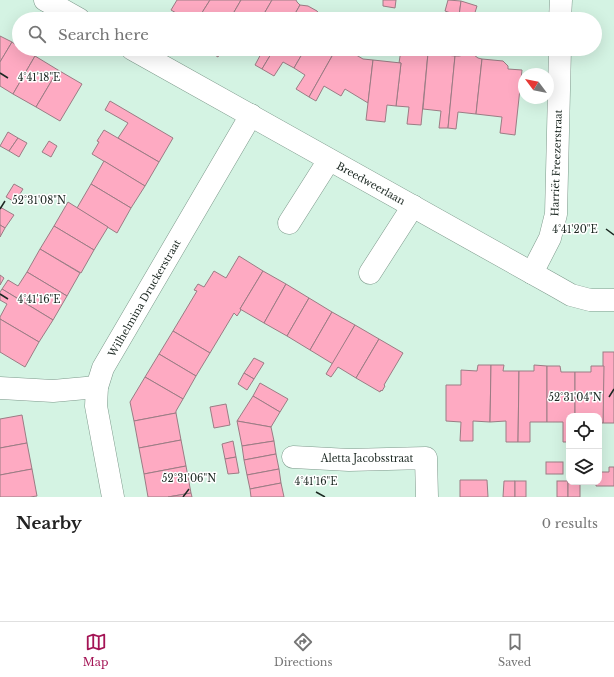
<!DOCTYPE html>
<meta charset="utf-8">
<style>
body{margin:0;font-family:"Libre Baskerville",serif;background:#f2f2f2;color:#222}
.controls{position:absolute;right:12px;bottom:12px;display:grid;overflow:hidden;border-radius:8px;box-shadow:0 4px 16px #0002}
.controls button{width:36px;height:36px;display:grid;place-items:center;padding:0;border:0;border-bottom:1px solid #e0e0e0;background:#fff;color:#222;font:20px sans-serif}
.compass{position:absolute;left:518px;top:68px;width:36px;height:36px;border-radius:50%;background:#fff;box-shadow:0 4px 16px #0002;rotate:302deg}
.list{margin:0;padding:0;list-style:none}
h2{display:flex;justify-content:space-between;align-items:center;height:52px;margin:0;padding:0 16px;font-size:17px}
h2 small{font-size:13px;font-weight:400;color:#767676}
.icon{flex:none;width:22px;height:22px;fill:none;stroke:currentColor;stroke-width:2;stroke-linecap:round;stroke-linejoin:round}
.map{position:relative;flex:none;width:614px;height:497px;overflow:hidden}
.search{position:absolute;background:#fff;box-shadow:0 4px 16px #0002;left:12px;right:12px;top:12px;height:44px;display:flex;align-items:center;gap:10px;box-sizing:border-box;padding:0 14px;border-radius:22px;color:#767676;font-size:15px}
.sheet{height:124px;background:#fff}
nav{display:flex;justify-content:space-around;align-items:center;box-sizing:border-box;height:56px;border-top:1px solid #e0e0e0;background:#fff;font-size:11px;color:#767676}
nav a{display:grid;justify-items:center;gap:2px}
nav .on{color:#a41455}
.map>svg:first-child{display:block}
.building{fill:#feaac2;stroke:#9b7c84}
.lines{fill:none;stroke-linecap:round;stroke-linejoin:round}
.minor-casing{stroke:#7d998b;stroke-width:23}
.minor{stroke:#fff;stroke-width:22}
.ticks{fill:none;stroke:#1c2822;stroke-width:1.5}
.labels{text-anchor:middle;stroke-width:3;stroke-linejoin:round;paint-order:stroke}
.street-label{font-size:10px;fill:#1c2822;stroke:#fff}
.ticks-label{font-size:10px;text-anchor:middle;fill:#1c2822;stroke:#fff;stroke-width:3;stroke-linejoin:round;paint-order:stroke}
</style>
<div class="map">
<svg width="614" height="497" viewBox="0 0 614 497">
<rect width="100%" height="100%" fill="#d4f3e3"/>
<!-- building -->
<g class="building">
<path d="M177 0H210L198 19H182L183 17 171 10Z"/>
<path d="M210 0H241L230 19H198Z"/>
<path d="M240 0H272L261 19H230L241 0Z"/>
<path d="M272 0H296L297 2 300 5 292 19H261Z"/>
<path d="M383 0H396L395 8 383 6Z"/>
<path d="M448 0 461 1 459 16 445 11Z"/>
<path d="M461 1 477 6 473 19H469L459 16Z"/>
<path d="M300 5 308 6 317 11 321 16 323 18V19H292Z"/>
<path d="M0 36 12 42 0 62Z"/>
<path d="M12 42 19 47V49H23L35 56 13 94 0 86V62Z"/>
<path d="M212 49H222L218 57 210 52Z"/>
<path d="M261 49H274L262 69 255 65 263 50Z"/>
<path d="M274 49H305L294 68 283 62 274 76 262 69Z"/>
<path d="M305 49H336L309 97 296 89 305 75 294 68Z"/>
<path d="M336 49H346L363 59 373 60 368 103 345 89 341 96 324 86 316 101 309 97Z"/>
<path d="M409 49 420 50 424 53H428L421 125 407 124 409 107 396 106 401 63H399L401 50 406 51Z"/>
<path d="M428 53 455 56 448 128H439L441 111 423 109Z"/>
<path d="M464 55H474L478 58 482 59 476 114 458 112 456 129 448 128 455 56H459Z"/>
<path d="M35 56 58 70 36 107 13 94Z"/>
<path d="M482 59 503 61 508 66V69L522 70 515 135 500 133 502 117 476 114Z"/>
<path d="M373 60 401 63 396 106 387 105 385 122 366 120Z"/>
<path d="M58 70 82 84 60 121 36 107Z"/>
<path d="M110 101 173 138 159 162 118 138 128 123 105 110Z"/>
<path d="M104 130 159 162 145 186 92 154 99 142 97 141Z"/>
<path d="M8 132 18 138 9 151 0 146Z"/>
<path d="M18 138 27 143 19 157 9 151Z"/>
<path d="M49 141 57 146 51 157 42 152Z"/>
<path d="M104 161 145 186 131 208 91 184Z"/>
<path d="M14 184 23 189 15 202 6 197Z"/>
<path d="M91 184 131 208 117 233 77 208Z"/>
<path d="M68 202 108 227 94 250 54 226Z"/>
<path d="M0 207 14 215 5 228 0 225Z"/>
<path d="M0 225 5 228 0 237Z"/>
<path d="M54 226 94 250 81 273 40 249Z"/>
<path d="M40 249 80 273 67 296 27 272Z"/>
<path d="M239 256 263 271 240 309 241 310 237 316 234 313 210 353 173 331 197 291 194 290 198 284 204 287 214 271 226 278Z"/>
<path d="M263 271 286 284 264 323 240 309Z"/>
<path d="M27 272 67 296 53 320 2 289 8 280 18 286Z"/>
<path d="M0 275 4 278 0 285Z"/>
<path d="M286 284 309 298 287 336 264 323Z"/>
<path d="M2 289 53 320 39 342 0 319V317L7 304 0 300V292Z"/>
<path d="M309 298 332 312 310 350 287 336Z"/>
<path d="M332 312 355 325 333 364 310 350Z"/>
<path d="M0 319 39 342 25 367 0 352Z"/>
<path d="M355 325 379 339 356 378 338 367 331 377 326 374Z"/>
<path d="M173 331 210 353 196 376 159 354Z"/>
<path d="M379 339 403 353 384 385 385 386 382 391 381 390 380 392 356 378Z"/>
<rect x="603" y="352" width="11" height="71"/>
<path d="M159 354 196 376 183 399 145 377Z"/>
<path d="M254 358 264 363 254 379 244 373Z"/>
<path d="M478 365H491L490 422 473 421V441H460L461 422 446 421V385H461V370L477 371Z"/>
<path d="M491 365H504L503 371H519L518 442H506V421L490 422Z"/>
<path d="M534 365 547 366V422H530V442H518L519 371H534Z"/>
<path d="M547 366H560L561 372H575V416H569V442H563V422H547Z"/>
<path d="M591 366H604L603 423 599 422V416H575V372H591Z"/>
<path d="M244 373 254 379 247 390 238 384Z"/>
<path d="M145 377 183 399 176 411V413L134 421 130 402Z"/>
<path d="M260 383 288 399 280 412 253 396Z"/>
<path d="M253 396 280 412 271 427 237 421Z"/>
<path d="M226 404 230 425 214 428 210 407Z"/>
<path d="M176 413 181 440 139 448 134 421Z"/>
<path d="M22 415 27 443 0 448V419Z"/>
<path d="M237 421 271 427 274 441 242 446Z"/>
<path d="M181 440 186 466 144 474 139 448Z"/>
<path d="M233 441 236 457 225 459 222 444Z"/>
<path d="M274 441 276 454 244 460 242 446Z"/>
<path d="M27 443 32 469 0 475V448Z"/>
<path d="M276 454 279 469 247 475 244 460Z"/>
<path d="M236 457 239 473 228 474 225 459Z"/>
<rect x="546" y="462" width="17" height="12"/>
<path d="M186 466 191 493 168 497H148L144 474Z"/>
<path d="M609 467H614V486H596V482H599V472H609Z"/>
<path d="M32 469 37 496 30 497H0V475Z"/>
<path d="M279 469 281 483 250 489 247 475Z"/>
<path d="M460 480H487L488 497H460Z"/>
<path d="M504 481H515V497H503Z"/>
<rect x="515" y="481" width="11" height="16"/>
<rect x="557" y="481" width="11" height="16"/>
<path d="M568 481 580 482V497H568Z"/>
<path d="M281 483 284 497H251L250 489Z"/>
<path d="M191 493 192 497H168Z"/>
</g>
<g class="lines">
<!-- minor casing -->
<g class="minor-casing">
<g id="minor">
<path d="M45 0 79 19"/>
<path d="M560 19 561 0"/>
<path d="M132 49 557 287 571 295 590 300H614"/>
<path d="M289 223 329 160"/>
<path d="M370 273 413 206"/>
<path d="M532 273 550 238 556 214 560 49"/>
<path d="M0 388 53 391 97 387"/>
<path d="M293 457 349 460 426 458 427 497"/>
<path d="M113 497 96 406 97 387 103 368 251 115"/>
</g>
</g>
<!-- minor -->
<use href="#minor" class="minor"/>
</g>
<!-- ticks -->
<path class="ticks" d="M0 73 8 78M0 209 5 201M606 229 614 235M0 294 8 299M609 397 614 389M316 492 325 497M183 497 189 489"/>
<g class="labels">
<!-- street labels -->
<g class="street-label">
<text transform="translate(556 163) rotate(-88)" y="4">Harriët Freezerstraat</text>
<text transform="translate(371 183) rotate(29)" y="4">Breedweerlaan</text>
<text transform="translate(144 298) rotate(-60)" y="4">Wilhelmina Druckerstraat</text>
<text x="367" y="462">Aletta Jacobsstraat</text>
</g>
</g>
<g class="ticks-label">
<text x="39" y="81">4°41'18"E</text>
<text x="39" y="204">52°31'08"N</text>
<text x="575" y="233">4°41'20"E</text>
<text x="39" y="303">4°41'16"E</text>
<text x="575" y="401">52°31'04"N</text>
<text x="189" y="482">52°31'06"N</text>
<text x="316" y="485">4°41'16"E</text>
</g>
</svg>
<div class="controls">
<button><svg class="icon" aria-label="locate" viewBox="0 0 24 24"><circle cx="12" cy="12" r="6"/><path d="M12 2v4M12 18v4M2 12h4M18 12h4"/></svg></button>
<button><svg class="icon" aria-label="layers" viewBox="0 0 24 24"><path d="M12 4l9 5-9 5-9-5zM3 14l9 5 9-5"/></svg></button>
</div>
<svg class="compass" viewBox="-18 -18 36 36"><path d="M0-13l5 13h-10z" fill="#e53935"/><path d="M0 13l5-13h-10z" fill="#767676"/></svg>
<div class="search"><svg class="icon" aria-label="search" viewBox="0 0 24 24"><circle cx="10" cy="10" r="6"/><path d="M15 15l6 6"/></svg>Search here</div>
</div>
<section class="sheet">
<h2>Nearby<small>0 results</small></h2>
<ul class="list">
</ul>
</section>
<nav>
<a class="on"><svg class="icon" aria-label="map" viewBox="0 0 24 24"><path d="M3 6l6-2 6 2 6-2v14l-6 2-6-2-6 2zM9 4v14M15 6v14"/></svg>Map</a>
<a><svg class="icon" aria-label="directions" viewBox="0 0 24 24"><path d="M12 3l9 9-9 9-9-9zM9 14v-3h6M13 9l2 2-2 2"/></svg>Directions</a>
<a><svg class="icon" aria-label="saved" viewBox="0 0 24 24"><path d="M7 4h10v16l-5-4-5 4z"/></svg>Saved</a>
</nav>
